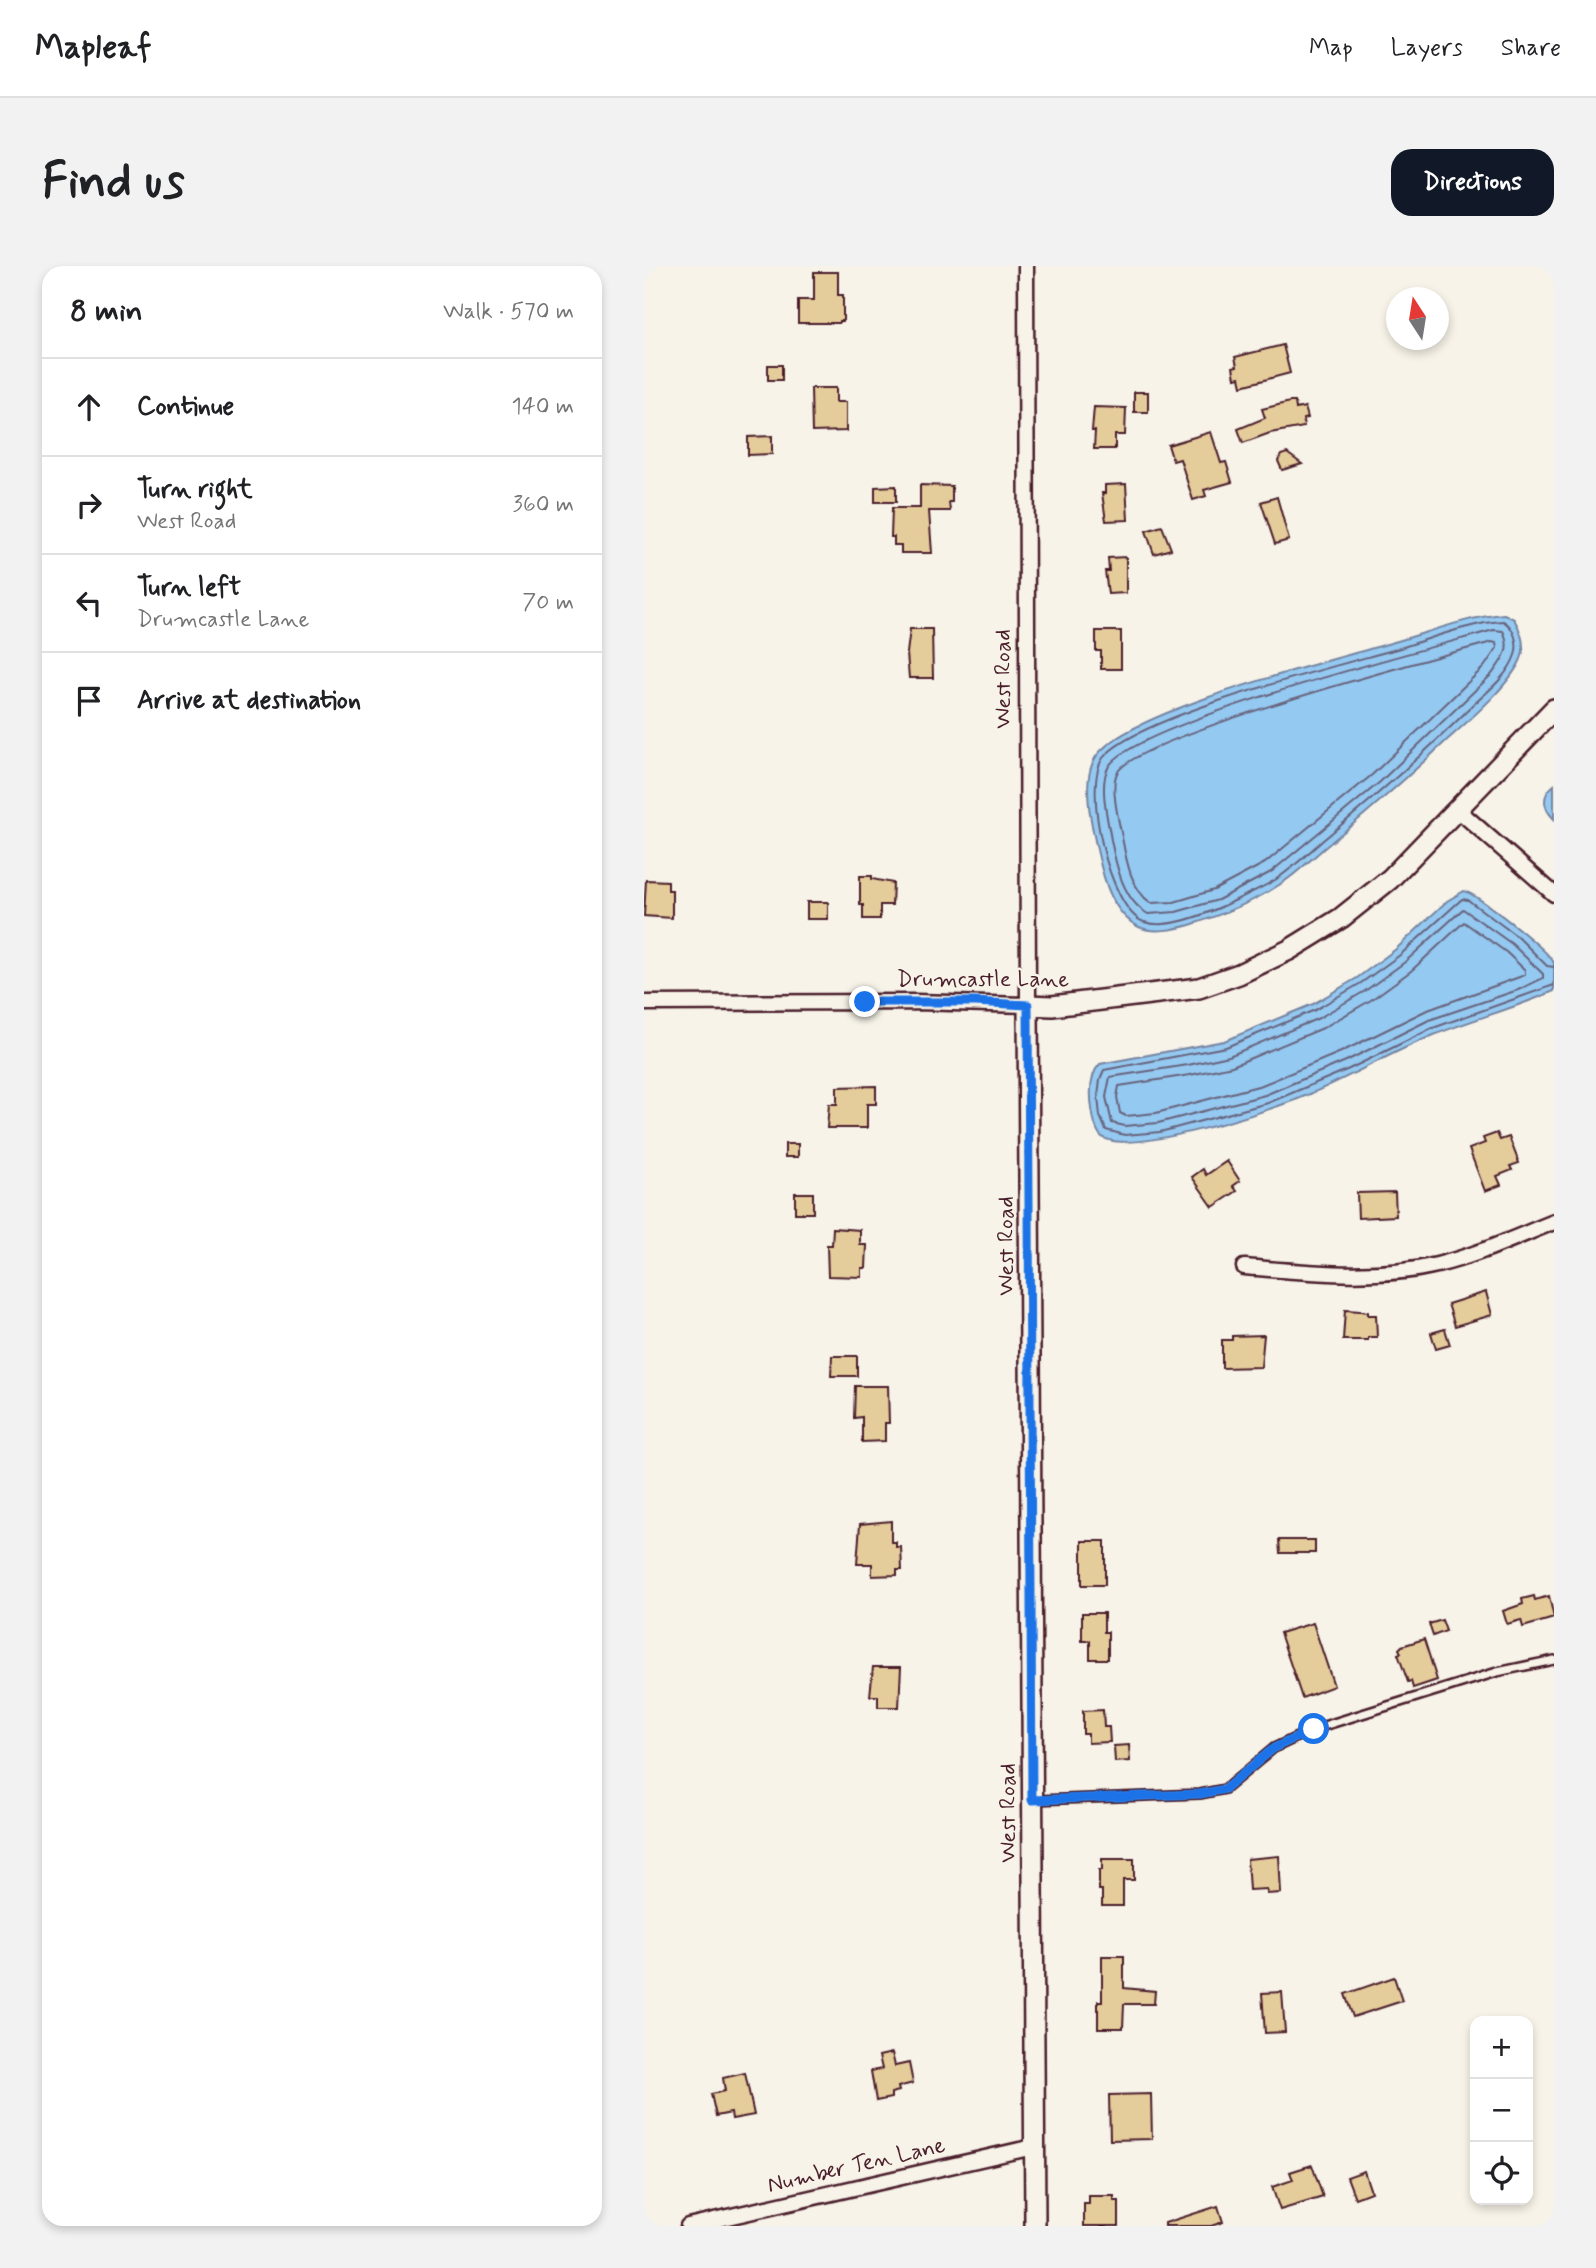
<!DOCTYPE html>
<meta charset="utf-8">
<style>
body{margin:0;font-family:Mynerve,sans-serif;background:#f2f2f2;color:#202124}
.controls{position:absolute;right:21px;bottom:21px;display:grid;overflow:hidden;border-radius:14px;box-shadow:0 4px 10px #0003}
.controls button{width:63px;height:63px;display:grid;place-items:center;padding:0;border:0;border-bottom:2px solid #e0e0e0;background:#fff;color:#202124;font:35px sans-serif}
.compass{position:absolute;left:742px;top:21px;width:63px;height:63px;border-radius:50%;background:#fff;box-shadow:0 4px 10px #0003;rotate:348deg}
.stop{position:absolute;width:21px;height:21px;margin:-16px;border:5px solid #1a73e8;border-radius:50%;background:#fff}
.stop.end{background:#1a73e8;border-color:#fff;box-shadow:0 2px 7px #0008}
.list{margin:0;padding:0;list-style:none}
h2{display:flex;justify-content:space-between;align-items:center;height:91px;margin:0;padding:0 28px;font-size:30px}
h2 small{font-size:23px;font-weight:400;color:#757577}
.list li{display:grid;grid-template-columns:46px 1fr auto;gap:21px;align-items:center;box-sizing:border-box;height:98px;padding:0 28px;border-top:2px solid #e0e0e0}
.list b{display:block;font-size:26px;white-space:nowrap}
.list p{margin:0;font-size:23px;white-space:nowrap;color:#757577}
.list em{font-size:23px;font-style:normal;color:#757577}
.icon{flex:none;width:38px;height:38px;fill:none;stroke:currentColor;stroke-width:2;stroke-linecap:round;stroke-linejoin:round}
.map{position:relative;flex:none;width:910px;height:1960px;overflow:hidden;border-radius:21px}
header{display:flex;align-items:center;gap:42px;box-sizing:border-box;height:98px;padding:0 35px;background:#fff;border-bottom:2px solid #e0e0e0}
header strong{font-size:33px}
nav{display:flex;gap:38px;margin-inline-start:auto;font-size:24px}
.intro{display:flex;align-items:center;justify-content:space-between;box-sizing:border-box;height:168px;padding:0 42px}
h1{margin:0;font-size:49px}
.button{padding:18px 32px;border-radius:21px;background:#111827;color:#fff;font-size:24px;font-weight:700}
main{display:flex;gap:42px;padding:0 42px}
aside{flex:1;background:#fff;border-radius:21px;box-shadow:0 4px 10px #0003}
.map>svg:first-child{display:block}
.water{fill:#94c9f2;stroke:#7685a2;stroke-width:2}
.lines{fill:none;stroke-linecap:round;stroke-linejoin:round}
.shore{stroke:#68637b;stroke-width:2}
.building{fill:#e5cc9b;stroke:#4a1f2b;stroke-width:2}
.lane-casing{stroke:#4a1f2b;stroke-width:12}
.street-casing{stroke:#4a1f2b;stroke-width:19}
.secondary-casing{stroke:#4a1f2b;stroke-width:24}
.lane{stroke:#f7f3e8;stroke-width:7}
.street{stroke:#f7f3e8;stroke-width:14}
.secondary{stroke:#f7f3e8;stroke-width:19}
.route{stroke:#1a73e8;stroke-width:9}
.labels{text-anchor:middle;stroke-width:5;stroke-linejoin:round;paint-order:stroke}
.street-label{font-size:23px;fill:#4a1f2b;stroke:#f7f3e8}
</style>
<header>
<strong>Mapleaf</strong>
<nav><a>Map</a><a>Layers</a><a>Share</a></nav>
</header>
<div class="intro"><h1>Find us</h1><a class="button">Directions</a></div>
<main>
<aside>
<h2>8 min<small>Walk · 570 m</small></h2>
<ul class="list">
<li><svg class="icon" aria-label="ahead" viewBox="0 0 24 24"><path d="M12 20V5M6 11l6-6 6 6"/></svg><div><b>Continue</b></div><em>140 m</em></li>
<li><svg class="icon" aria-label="right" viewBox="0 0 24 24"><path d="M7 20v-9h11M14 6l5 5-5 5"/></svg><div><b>Turn right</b><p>West Road</p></div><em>360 m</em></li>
<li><svg class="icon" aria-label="left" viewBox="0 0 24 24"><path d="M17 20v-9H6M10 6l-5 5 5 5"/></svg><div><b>Turn left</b><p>Drumcastle Lane</p></div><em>70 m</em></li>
<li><svg class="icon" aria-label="arrive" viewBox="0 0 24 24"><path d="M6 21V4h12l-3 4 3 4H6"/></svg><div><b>Arrive at destination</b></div></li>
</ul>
</aside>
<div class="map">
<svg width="910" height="1960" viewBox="0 0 910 1960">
<rect width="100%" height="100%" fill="#f7f3e8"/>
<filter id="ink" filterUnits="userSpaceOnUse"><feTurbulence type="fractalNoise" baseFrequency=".0143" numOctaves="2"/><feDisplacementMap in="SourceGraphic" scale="14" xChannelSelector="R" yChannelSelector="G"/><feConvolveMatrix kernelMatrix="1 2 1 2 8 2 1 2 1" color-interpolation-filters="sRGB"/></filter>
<g filter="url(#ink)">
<!-- water -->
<g class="water">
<path d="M860 348 870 353C876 363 880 374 879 386 875 412 821 458 801 476 763 512 724 546 684 579 668 592 653 608 635 619 608 637 577 649 546 659 531 663 510 668 495 661 469 648 460 615 454 588 448 561 435 511 454 488 490 443 682 396 743 378 781 368 821 351 860 348Z"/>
<path d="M910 519V553C899 542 897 529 910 519Z"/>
<path d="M820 625C833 628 905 685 910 697 910 704 910 717 910 725 871 742 830 753 790 769 748 786 708 810 666 828 634 842 479 894 456 869 451 862 449 851 448 843 446 829 445 809 456 798L580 775 669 738 713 712 752 683 803 635Z"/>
</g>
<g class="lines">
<!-- shore -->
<g class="shore">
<path d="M859 355C870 361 875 377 871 389 864 410 843 426 828 440 780 488 730 532 678 575 663 588 648 603 631 614 623 619 614 623 606 627 581 640 529 666 500 656 465 644 438 520 459 492 493 449 697 399 756 382 785 373 830 356 859 355Z"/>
<path d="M850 364 859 365C868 383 859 393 848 408L736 516 627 606 574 634 532 646 504 648C479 634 472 599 467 574 464 555 454 517 465 500 494 456 786 382 850 364Z"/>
<path d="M848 376 852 377 853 382 840 401 729 508 621 597 570 624 530 636 507 637C487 624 482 593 478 571 475 556 466 521 473 507 492 470 793 391 848 376Z"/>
<path d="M819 643 868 678 899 708V712L874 724 785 754 702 795 621 829 514 857 481 860 468 857 462 831 466 811 544 799 585 790 675 752 721 725 761 696Z"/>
<path d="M820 656 862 686 881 704V709L781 745 697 786 618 819 512 847 482 850 476 847 473 831 475 820 546 809 588 800 679 762 727 734 767 705Z"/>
<path d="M910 701 903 700 874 671 824 634 818 633 756 689 717 717 671 744 582 781 460 804 456 813 454 831 456 850 462 864 481 869 516 866 624 837 705 803 789 762 910 719"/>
</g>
</g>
<!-- building -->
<g class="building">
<path d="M170 6H194V29H199V55H195V57H154V34H170Z"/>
<path d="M639 79 646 107 598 120 596 111 591 112 589 101 593 100 591 91Z"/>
<rect x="124" y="99" width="14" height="15"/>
<path d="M167 122H192V136H202V165L168 166Z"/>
<rect x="490" y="126" width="14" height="20"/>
<path d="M646 136H651L652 143 661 141 664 152 659 153 660 161 626 167 599 177 594 163 621 152 618 143Z"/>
<path d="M450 141 482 142 481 169H471V183H450L451 165H448Z"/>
<path d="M567 166 577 197 582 196 588 216 560 224 562 230 549 234 536 193 529 195 524 179Z"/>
<path d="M128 170V188L104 189V171Z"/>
<path d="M643 187 658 198 638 204 634 195 637 189Z"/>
<path d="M482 218 484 254 462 255 458 227H461V219Z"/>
<path d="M276 219 308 220V236H305L306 245H285L288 287H257V279H250V271H247L248 242H276Z"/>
<path d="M252 220V236H231V221Z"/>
<path d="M633 231 645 274 631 278 617 236Z"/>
<path d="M518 260 527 283 510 288 502 265Z"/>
<path d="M482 291V327L464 328 461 305H465L464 292Z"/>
<path d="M266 363H288L289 412H265L263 387Z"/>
<path d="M452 365H477V403H457V385H452Z"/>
<path d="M216 610H228V613L249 617 248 639H236V653H219V639H216Z"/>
<path d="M2 614 24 615V624H28V652L0 650Z"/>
<rect x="163" y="636" width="21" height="17"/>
<path d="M232 820V838H223V862H183L185 838H193V821Z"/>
<path d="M853 867 856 874 865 871 875 897 866 900 868 904 853 910 857 919 841 925 825 883 841 877 839 872Z"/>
<rect x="141" y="878" width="13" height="13"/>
<path d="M583 895 596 915 589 920 593 925 569 941 548 911 559 903 562 909Z"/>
<path d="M751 926 752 950 714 952 713 927Z"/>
<rect x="151" y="927" width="18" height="20"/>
<path d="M189 962 216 964V979H223L222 1002H218V1011L184 1010 183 979H188Z"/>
<path d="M842 1026 848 1049 811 1060 804 1038Z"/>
<path d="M701 1044 717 1045 724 1046V1049H732L733 1071H724V1074H699Z"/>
<path d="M801 1063 806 1079 792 1083 787 1067Z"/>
<path d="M620 1069 617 1101 578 1102V1074H588V1070Z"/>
<path d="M188 1090H213V1110H187Z"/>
<path d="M211 1120H244L245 1157H241V1175L218 1176V1151L210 1152Z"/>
<path d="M247 1255V1276H252V1281H257L258 1304H253V1309L228 1310V1298H213L216 1258Z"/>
<path d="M635 1274H671V1287H636Z"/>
<rect x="438" y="1275" width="23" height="44"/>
<path d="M890 1330 891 1334 905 1330 910 1352 879 1361 877 1354 863 1358 859 1345 879 1338 878 1333Z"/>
<path d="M438 1347H460V1366H464V1393H446V1375H438Z"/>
<path d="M798 1354 802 1365 789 1370 785 1358Z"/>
<path d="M669 1357 690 1420 658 1432 636 1367Z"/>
<path d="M780 1373 793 1414 769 1422 767 1415 764 1416 754 1388 757 1387 755 1383 758 1380Z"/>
<path d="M229 1401H257L255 1441H234V1430H226Z"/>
<path d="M459 1444 460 1461H465L466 1476 444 1477V1468H439V1445Z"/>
<path d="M485 1479 486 1495 471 1496 470 1480Z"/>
<path d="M635 1590 637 1627 623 1628V1623L605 1624 603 1593Z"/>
<path d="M458 1593H490V1614H479V1640H458V1624H455V1604H458Z"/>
<path d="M458 1690H480V1722L511 1725 510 1738H480L479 1762H454V1735H458Z"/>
<path d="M750 1711 758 1735 709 1751 701 1728Z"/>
<path d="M638 1726 641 1766 621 1767 618 1727Z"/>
<path d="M248 1787 251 1800 265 1797 269 1817 254 1821 255 1825 247 1827V1832L232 1835 227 1805 238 1803 235 1790Z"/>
<path d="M101 1807 110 1849 88 1853 87 1847 72 1850 67 1828 81 1825 79 1812Z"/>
<path d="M507 1828 508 1873 466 1874 465 1829Z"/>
<path d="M668 1899 679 1931 636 1944 628 1921 649 1914 646 1906Z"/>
<path d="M720 1905 727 1926 711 1932 703 1911Z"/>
<path d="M445 1930H470V1935H475V1960H440V1938H445Z"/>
<path d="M574 1940 579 1956 567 1960H521V1957Z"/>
</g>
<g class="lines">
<!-- lane casing -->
<g class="lane-casing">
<path id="lane" d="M392 1534 556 1528 581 1523 630 1482 670 1463 853 1406 910 1394"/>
</g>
<!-- street casing -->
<g class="street-casing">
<g id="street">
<path d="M813 543 910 628"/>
<path d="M0 737 271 736 384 739 382 0"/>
<path d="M600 1001C663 1006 731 1014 793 999 834 989 872 971 910 956"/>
<path d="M44 1960 389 1881"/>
</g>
</g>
<!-- secondary casing -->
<g class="secondary-casing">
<path id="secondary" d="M391 1960 384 739 408 740 555 722 595 708 645 684 697 652 746 613 910 443"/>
</g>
<!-- lane -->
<use href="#lane" class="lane"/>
<!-- street -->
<use href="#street" class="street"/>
<!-- secondary -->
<use href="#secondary" class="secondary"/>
</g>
</g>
<g class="lines" filter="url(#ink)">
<!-- route -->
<path class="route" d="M221 736H331L384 739 388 1534 556 1528 581 1523 630 1482 670 1463"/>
</g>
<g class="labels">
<!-- street labels -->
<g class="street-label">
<text transform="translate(358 413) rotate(-90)" y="8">West Road</text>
<text x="339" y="720">Drumcastle Lane</text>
<text transform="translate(361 980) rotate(-90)" y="8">West Road</text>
<text transform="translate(363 1547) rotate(-90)" y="8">West Road</text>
<text transform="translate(212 1898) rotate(-13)" y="8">Number Ten Lane</text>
</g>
</g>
</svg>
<div class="controls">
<button>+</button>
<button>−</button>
<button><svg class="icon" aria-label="locate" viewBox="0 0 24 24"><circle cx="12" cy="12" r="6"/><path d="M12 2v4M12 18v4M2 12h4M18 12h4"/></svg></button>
</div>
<svg class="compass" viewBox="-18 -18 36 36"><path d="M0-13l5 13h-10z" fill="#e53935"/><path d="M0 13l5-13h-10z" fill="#757577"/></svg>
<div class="stop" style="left:670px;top:1463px"></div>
<div class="stop end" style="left:221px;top:736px"></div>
</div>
</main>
